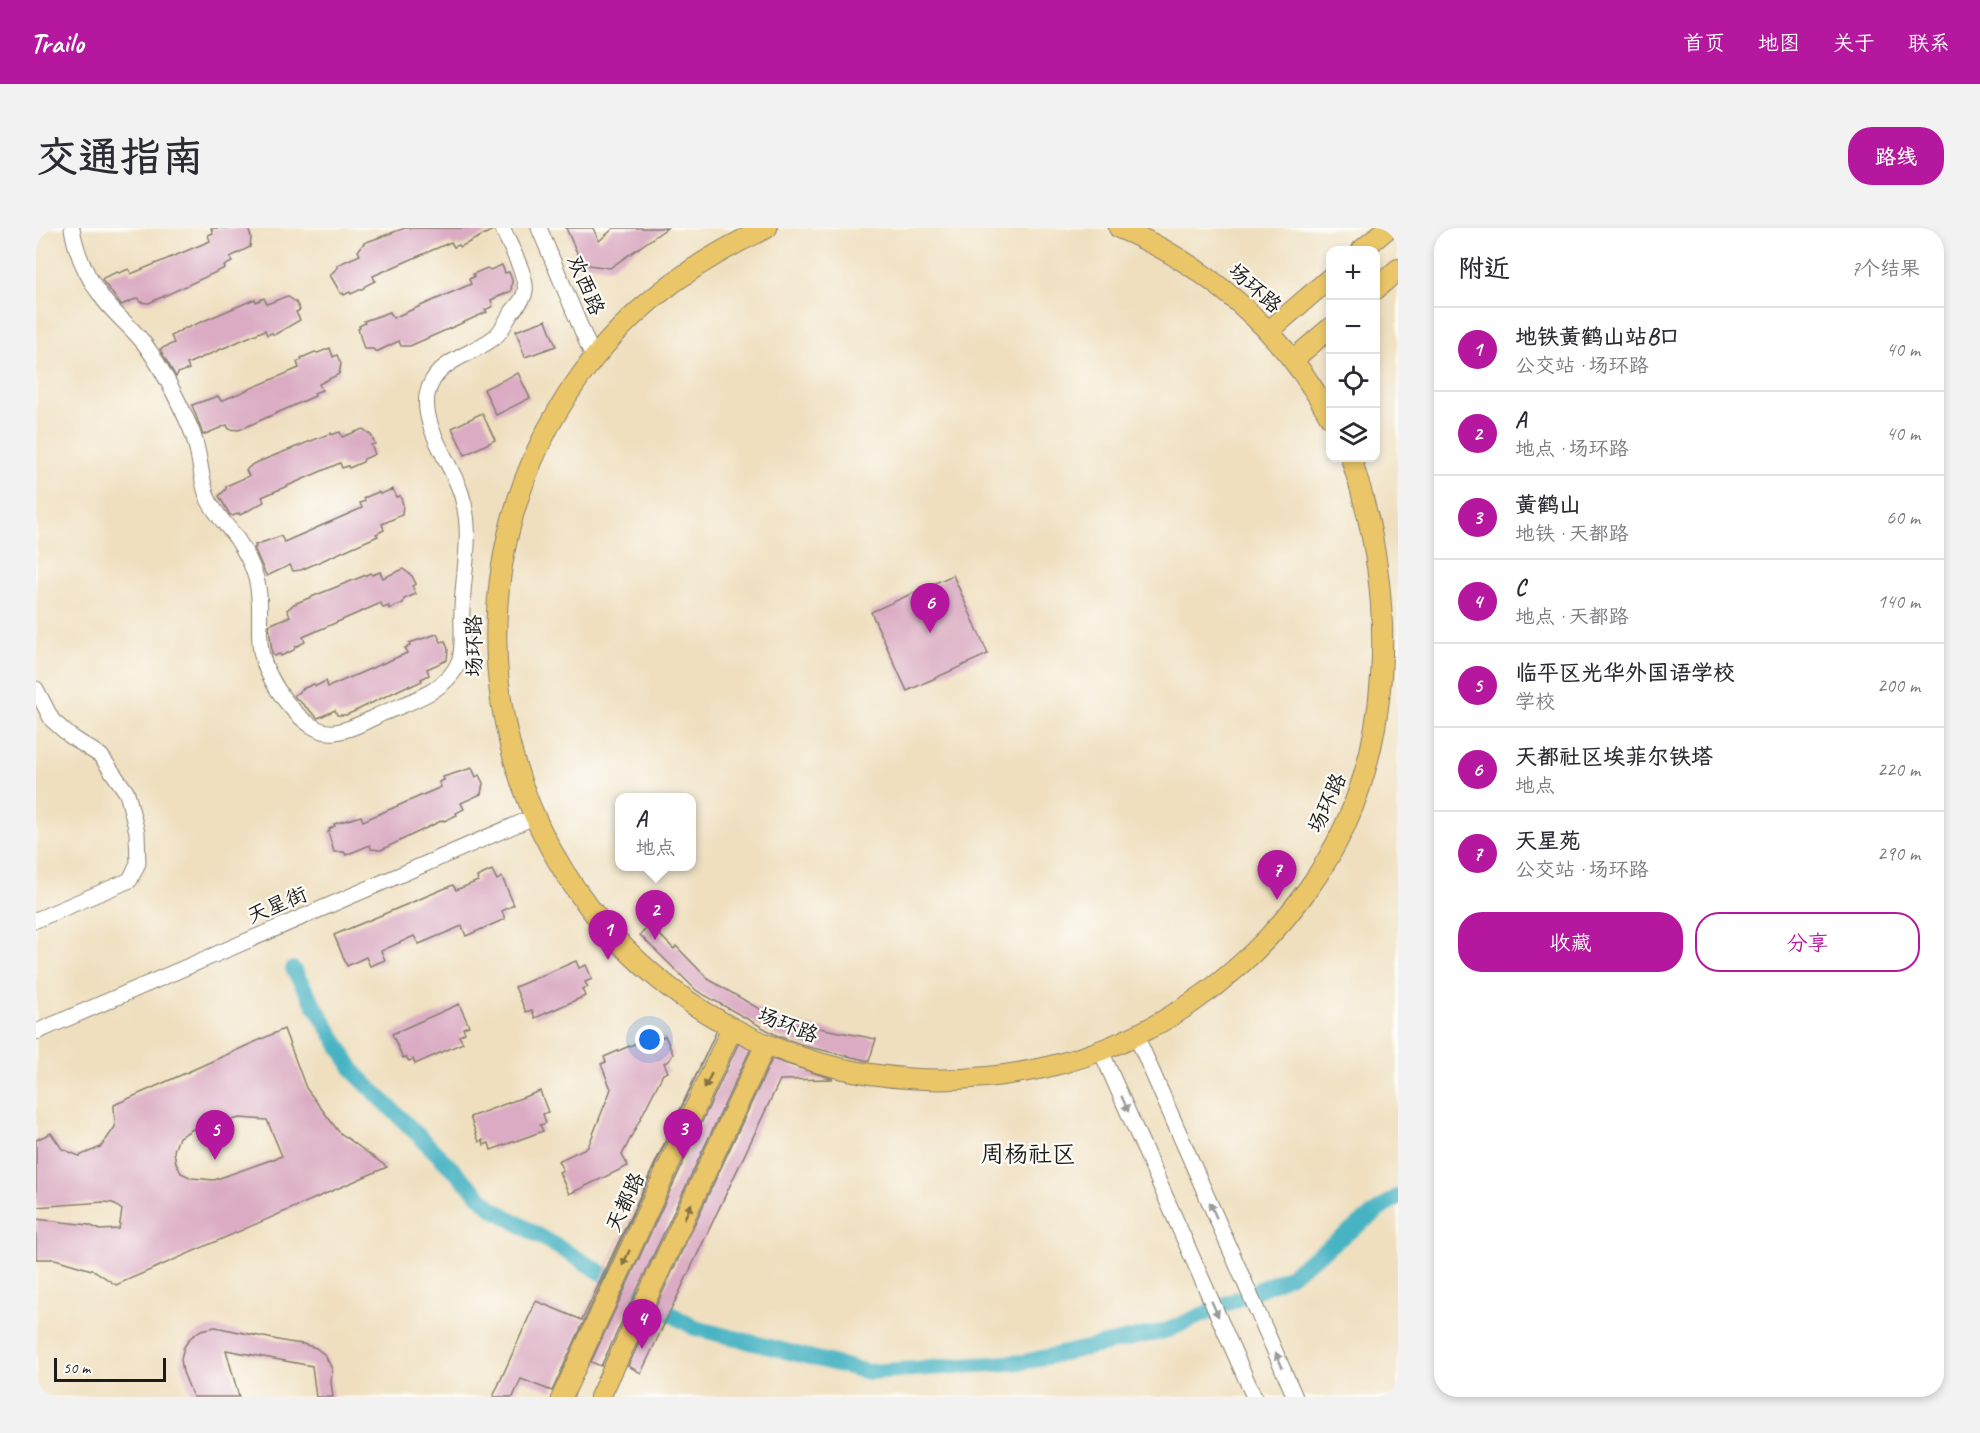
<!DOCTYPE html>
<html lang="zh">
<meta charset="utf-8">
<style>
body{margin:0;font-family:Caveat,"LXGW WenKai TC",sans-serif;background:#f2f2f3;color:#2b2b33}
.controls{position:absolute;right:18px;top:18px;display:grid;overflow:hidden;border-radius:12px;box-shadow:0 3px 9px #0003}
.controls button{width:54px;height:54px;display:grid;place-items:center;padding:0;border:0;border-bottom:2px solid #e1e1e2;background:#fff;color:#2b2b33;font:30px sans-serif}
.scale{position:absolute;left:18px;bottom:15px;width:112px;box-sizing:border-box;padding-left:6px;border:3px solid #1c1c1c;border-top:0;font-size:16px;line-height:21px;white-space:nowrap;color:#1c1c1c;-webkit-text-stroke:4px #fdfcf7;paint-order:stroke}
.you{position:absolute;left:614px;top:812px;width:21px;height:21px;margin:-15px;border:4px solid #fff;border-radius:50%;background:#1a73e8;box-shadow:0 0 0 9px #1a73e833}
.badge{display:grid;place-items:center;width:39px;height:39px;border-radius:50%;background:#b5179e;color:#fff;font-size:20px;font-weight:700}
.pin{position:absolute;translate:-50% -50px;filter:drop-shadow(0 2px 3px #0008)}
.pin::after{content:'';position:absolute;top:32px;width:21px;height:18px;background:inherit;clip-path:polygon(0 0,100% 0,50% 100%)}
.popup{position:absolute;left:579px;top:565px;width:81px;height:78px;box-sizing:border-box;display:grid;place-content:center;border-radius:12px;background:#fff;filter:drop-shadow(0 2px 4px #0005);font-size:20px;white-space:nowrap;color:#7c7c81}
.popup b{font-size:22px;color:#2b2b33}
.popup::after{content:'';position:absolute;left:50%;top:100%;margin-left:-12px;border:12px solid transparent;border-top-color:#fff}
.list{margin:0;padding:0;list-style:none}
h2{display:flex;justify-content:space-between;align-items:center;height:78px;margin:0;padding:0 24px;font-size:26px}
h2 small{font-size:20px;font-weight:400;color:#7c7c81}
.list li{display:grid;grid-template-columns:39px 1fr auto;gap:18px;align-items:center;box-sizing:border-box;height:84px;padding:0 24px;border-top:2px solid #e1e1e2}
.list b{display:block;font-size:22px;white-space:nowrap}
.list p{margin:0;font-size:20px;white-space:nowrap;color:#7c7c81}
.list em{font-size:20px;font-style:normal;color:#7c7c81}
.actions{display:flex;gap:12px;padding:18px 24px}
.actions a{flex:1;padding:14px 0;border:2px solid #b5179e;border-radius:24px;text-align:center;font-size:21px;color:#b5179e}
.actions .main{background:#b5179e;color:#fff}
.icon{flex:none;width:33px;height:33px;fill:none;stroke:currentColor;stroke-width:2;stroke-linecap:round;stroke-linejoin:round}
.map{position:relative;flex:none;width:1362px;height:1169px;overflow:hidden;border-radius:24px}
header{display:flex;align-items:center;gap:36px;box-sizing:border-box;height:84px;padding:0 30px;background:#b5179e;color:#fff}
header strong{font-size:28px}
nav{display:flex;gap:33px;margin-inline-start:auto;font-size:21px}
.intro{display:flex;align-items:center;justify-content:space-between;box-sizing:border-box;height:144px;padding:0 36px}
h1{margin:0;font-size:42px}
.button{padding:15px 27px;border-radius:24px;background:#b5179e;color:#fff;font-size:21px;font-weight:700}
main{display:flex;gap:36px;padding:0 36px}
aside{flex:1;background:#fff;border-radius:24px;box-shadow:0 3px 9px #0003}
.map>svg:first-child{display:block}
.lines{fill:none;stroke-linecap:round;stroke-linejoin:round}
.canal{stroke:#47b3c3;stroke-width:16}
.building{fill:#daabc3;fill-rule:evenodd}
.minor-casing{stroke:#867e6e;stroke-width:17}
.major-casing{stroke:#867e6e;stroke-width:22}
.minor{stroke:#fff;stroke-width:15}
.major{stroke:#ebc669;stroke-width:20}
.oneway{fill:#847142}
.oneway2{fill:#999}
.labels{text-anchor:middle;stroke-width:4.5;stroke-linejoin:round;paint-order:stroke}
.street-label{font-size:21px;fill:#1c1c1c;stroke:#fdfcf7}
.quarter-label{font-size:24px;fill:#1c1c1c;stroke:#fdfcf7}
</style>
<header>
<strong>Trailo</strong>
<nav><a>首页</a><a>地图</a><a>关于</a><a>联系</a></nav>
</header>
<div class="intro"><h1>交通指南</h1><a class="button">路线</a></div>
<main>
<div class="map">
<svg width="1362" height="1169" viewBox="0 0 1362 1169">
<rect width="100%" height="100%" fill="#fdfcf7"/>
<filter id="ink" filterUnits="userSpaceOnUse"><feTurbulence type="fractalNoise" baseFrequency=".0167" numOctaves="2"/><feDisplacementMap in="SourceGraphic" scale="12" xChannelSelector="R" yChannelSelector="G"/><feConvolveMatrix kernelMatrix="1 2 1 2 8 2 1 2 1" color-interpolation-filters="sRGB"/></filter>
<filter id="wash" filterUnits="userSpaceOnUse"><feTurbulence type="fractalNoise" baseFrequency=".008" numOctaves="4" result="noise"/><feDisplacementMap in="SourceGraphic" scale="24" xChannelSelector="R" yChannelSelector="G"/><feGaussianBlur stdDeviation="1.35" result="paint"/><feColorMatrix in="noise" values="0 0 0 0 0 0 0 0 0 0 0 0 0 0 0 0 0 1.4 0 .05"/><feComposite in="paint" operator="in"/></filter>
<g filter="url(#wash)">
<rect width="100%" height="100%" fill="#efdfbf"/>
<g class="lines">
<!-- canal -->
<path class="canal" d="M257 741 319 845 456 980 659 1100 832 1144 988 1134 1132 1102 1253 1048 1362 968"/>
</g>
<g id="blocks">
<!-- building -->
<g class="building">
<path d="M175 0H212L215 9 214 19 194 29 196 34 188 38 189 40 113 75 104 74 102 70 85 77 66 52 67 50 81 44 83 45 93 41 95 46 174 13 172 7 177 5Z"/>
<path d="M369 0H456L457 2 424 19 423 17 418 19 415 14 337 48 339 53 329 58 328 60 315 66 314 64 308 67 307 65 305 66 294 47 301 40V37L324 27 322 23 328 15Z"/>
<path d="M530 0H557L563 13 578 0H631L574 40 546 36Z"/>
<path d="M466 37 469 45 473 44 476 52 475 63 455 72 457 78 449 82 451 84 374 118H365L363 113 340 124 337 121H328L322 101 324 100 323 98 329 95 328 93 354 84 357 90 435 56 433 51 438 49 437 46 451 40 454 42Z"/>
<path d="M251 68 260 74 264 82 260 84 264 92 238 107 236 105 231 107 229 102 151 136 153 141 142 145 140 149 124 121 138 115 135 108 149 100H151L219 71 220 74 228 70 231 76Z"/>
<path d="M510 92 520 118 489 129 480 103Z"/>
<path d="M294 120 297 129 301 127 305 136 303 146 283 156 286 162 278 165 279 168 203 202 193 201 191 197 167 207 156 177 182 168 185 173 263 140 261 134 266 132 265 130 279 124 282 125Z"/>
<path d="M482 145 494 170 460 187 448 161Z"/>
<path d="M446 185 459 212 429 227 416 200Z"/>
<path d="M327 201 335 207 339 216 335 217 339 226 328 231 327 234 313 240 312 238 306 240 304 235 226 269 228 274 204 287 203 285 197 288 194 287 183 268 190 261V258L213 248 210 242 217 236 295 205V207L304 204 306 209Z"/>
<path d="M357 261 360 269 364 268 367 276 366 287 346 296 348 302 340 306 342 308 265 342 257 343 254 337 231 348 229 345 218 320 220 319 219 317 245 308 248 314 326 280 324 275 329 273 328 270 342 264 345 266Z"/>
<path d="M367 341 376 348 380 356 376 358 380 366 368 371 367 375 353 381V378L347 380 345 375 267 409 269 414 259 419 258 422 245 428 244 426 238 428 236 426 233 397 254 388 251 382 258 376 335 345 336 347 344 344 347 350Z"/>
<path d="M917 347 952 426 871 463 835 384Z"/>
<path d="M401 406 405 414 409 413 412 421 411 432 391 441 393 447 385 451 386 453 373 459V457L317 484 310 487H301L299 482 282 490 259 469 258 467 264 464V462L278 456 280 458 290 453 292 459 371 425 369 420 374 418 373 415Z"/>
<path d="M436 540 440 549 443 547 447 555 445 566 425 575 428 581 420 585 421 587 408 593 407 592 345 622 335 621 334 617 310 627 308 624H298L292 604 294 603 293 601 299 598 298 596 325 588 327 593 405 559 403 554 408 552 407 549Z"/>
<path d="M456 642 461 652 466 649 478 677 466 683 469 691 430 708 426 698 383 716 378 708 345 723 349 732 334 738 330 729 311 738 298 707 417 657 420 662 442 653 441 649Z"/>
<path d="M614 697 638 721 640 718 672 751 742 792 840 811 833 833 773 819 742 808 661 763 604 707Z"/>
<path d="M540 733 543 740 550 737 556 751 549 754 552 759 546 761 549 768 499 790 496 782 490 784 479 759Z"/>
<path d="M423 776 433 798 427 800 429 805 423 808 427 815 379 836 377 831 373 833 370 829 367 830 356 806Z"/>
<path d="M248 801 270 860 303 904 351 939 80 1057 59 1043 19 1031H0V991L53 997 64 1002 83 1001 86 982 77 975 68 974 0 979V912L15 905 26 921 43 928 65 919 79 899 78 877ZM204 890 231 892 246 928 178 952 156 950 145 945 140 935 138 923 143 909 157 901Z"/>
<path d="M681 802 516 1163 485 1151 477 1169H457L500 1073 546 1092Z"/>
<path d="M621 806 622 811 629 808 637 826 633 833 628 835 632 844 627 846 586 927 592 938 533 966 523 944 527 942 522 933 552 919 575 861 565 836 570 834 568 829Z"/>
<path d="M703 814 715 820 565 1138 555 1134Z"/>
<path d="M736 831 797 851 744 852 605 1145 592 1138Z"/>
<path d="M504 863 512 884 507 886 510 895 504 897 507 903 455 922 453 915 448 917 447 912 443 914 434 889Z"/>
<path d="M179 1099 252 1114 267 1116 280 1120 289 1127 296 1141 295 1154 297 1169H280L276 1138 190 1122 203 1169H157L147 1144 145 1131 148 1119 154 1110 165 1102Z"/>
</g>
</g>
</g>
<g filter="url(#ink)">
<use href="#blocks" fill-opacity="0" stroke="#867e6e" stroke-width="1.5"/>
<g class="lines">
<!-- minor casing -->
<g class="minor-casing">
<g id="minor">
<path d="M36 0C40 26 52 51 68 72 81 89 98 101 110 118 128 143 142 172 154 199 165 222 163 248 172 271 179 286 192 298 201 311 209 323 216 336 220 350 227 374 221 399 225 423 229 451 268 509 299 504 315 502 331 493 345 486 373 474 413 463 424 431 428 416 425 397 426 381 427 342 438 304 425 265 415 235 386 199 391 167 398 132 435 128 459 109 467 102 470 92 476 84 481 77 488 72 489 63 492 49 472 14 466 0"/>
<path d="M503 0 558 131"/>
<path d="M0 461 16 492 34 508 65 528 91 565 101 604 102 635 94 652 0 692"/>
<path d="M0 804 498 589"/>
<path d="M1100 807 1259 1169"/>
<path d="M1065 823 1218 1169"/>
</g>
</g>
<!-- major casing -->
<g class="major-casing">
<g id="major">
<path d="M731 0C657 34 590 83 543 150 377 385 471 709 737 819 823 854 917 860 1007 840 1115 815 1207 751 1272 661 1362 537 1362 369 1315 230"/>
<path d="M1083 0C1172 37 1248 104 1294 189"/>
<path d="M1326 22 1352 0"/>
<path d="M1340 61 1362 41"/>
<path d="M1233 103 1294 50"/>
<path d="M1258 131 1294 100"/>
<path d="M526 1169 696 800"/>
<path d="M564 1169 730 816"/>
</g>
</g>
<!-- minor -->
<use href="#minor" class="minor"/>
<!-- major -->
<use href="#major" class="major"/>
</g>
<!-- one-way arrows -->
<defs><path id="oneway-solid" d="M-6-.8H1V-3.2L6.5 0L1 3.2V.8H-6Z" transform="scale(1.5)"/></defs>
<g class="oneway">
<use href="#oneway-solid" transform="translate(672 853) rotate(115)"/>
<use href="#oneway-solid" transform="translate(652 983) rotate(-65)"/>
<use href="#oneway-solid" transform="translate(590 1030) rotate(115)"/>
</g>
<g class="oneway2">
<use href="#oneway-solid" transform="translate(1089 876) rotate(66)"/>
<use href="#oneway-solid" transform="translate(1177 982) rotate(-114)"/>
<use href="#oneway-solid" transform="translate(1179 1081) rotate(66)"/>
<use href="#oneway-solid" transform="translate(1243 1132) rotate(-114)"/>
</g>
</g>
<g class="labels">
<!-- street labels -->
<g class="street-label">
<text transform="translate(550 57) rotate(67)" y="7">欢西路</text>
<text transform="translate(1219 60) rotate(41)" y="7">场环路</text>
<text transform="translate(438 418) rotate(-91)" y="7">场环路</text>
<text transform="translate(1291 575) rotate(-66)" y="7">场环路</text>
<text transform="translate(241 677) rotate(-23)" y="7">天星街</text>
<text transform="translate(752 797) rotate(21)" y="7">场环路</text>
<text transform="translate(589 974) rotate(-65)" y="7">天都路</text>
</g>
<!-- quarter labels -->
<g class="quarter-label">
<text x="992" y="934">周杨社区</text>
</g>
</g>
</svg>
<div class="controls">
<button>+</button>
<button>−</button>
<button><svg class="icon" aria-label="locate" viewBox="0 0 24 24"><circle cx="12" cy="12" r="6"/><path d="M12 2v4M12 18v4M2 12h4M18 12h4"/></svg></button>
<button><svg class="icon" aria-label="layers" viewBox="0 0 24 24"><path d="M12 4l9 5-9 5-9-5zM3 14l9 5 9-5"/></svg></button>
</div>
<div class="scale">50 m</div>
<div class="you"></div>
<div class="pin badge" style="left:572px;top:732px">1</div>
<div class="pin badge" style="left:619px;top:712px">2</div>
<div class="popup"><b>A</b>地点</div>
<div class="pin badge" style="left:647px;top:931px">3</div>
<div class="pin badge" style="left:606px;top:1121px">4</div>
<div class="pin badge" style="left:179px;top:932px">5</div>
<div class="pin badge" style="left:894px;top:405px">6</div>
<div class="pin badge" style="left:1241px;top:672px">7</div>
</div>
<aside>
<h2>附近<small>7个结果</small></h2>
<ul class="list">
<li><span class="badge">1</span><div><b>地铁黄鹤山站B口</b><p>公交站 · 场环路</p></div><em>40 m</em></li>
<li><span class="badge">2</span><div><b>A</b><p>地点 · 场环路</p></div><em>40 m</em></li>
<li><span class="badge">3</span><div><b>黄鹤山</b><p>地铁 · 天都路</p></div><em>60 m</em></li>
<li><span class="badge">4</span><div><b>C</b><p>地点 · 天都路</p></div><em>140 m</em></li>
<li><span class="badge">5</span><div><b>临平区光华外国语学校</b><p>学校</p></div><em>200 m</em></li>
<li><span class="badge">6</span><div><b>天都社区埃菲尔铁塔</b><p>地点</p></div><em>220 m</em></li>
<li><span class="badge">7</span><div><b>天星苑</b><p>公交站 · 场环路</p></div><em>290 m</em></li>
</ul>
<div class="actions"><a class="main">收藏</a><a>分享</a></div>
</aside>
</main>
